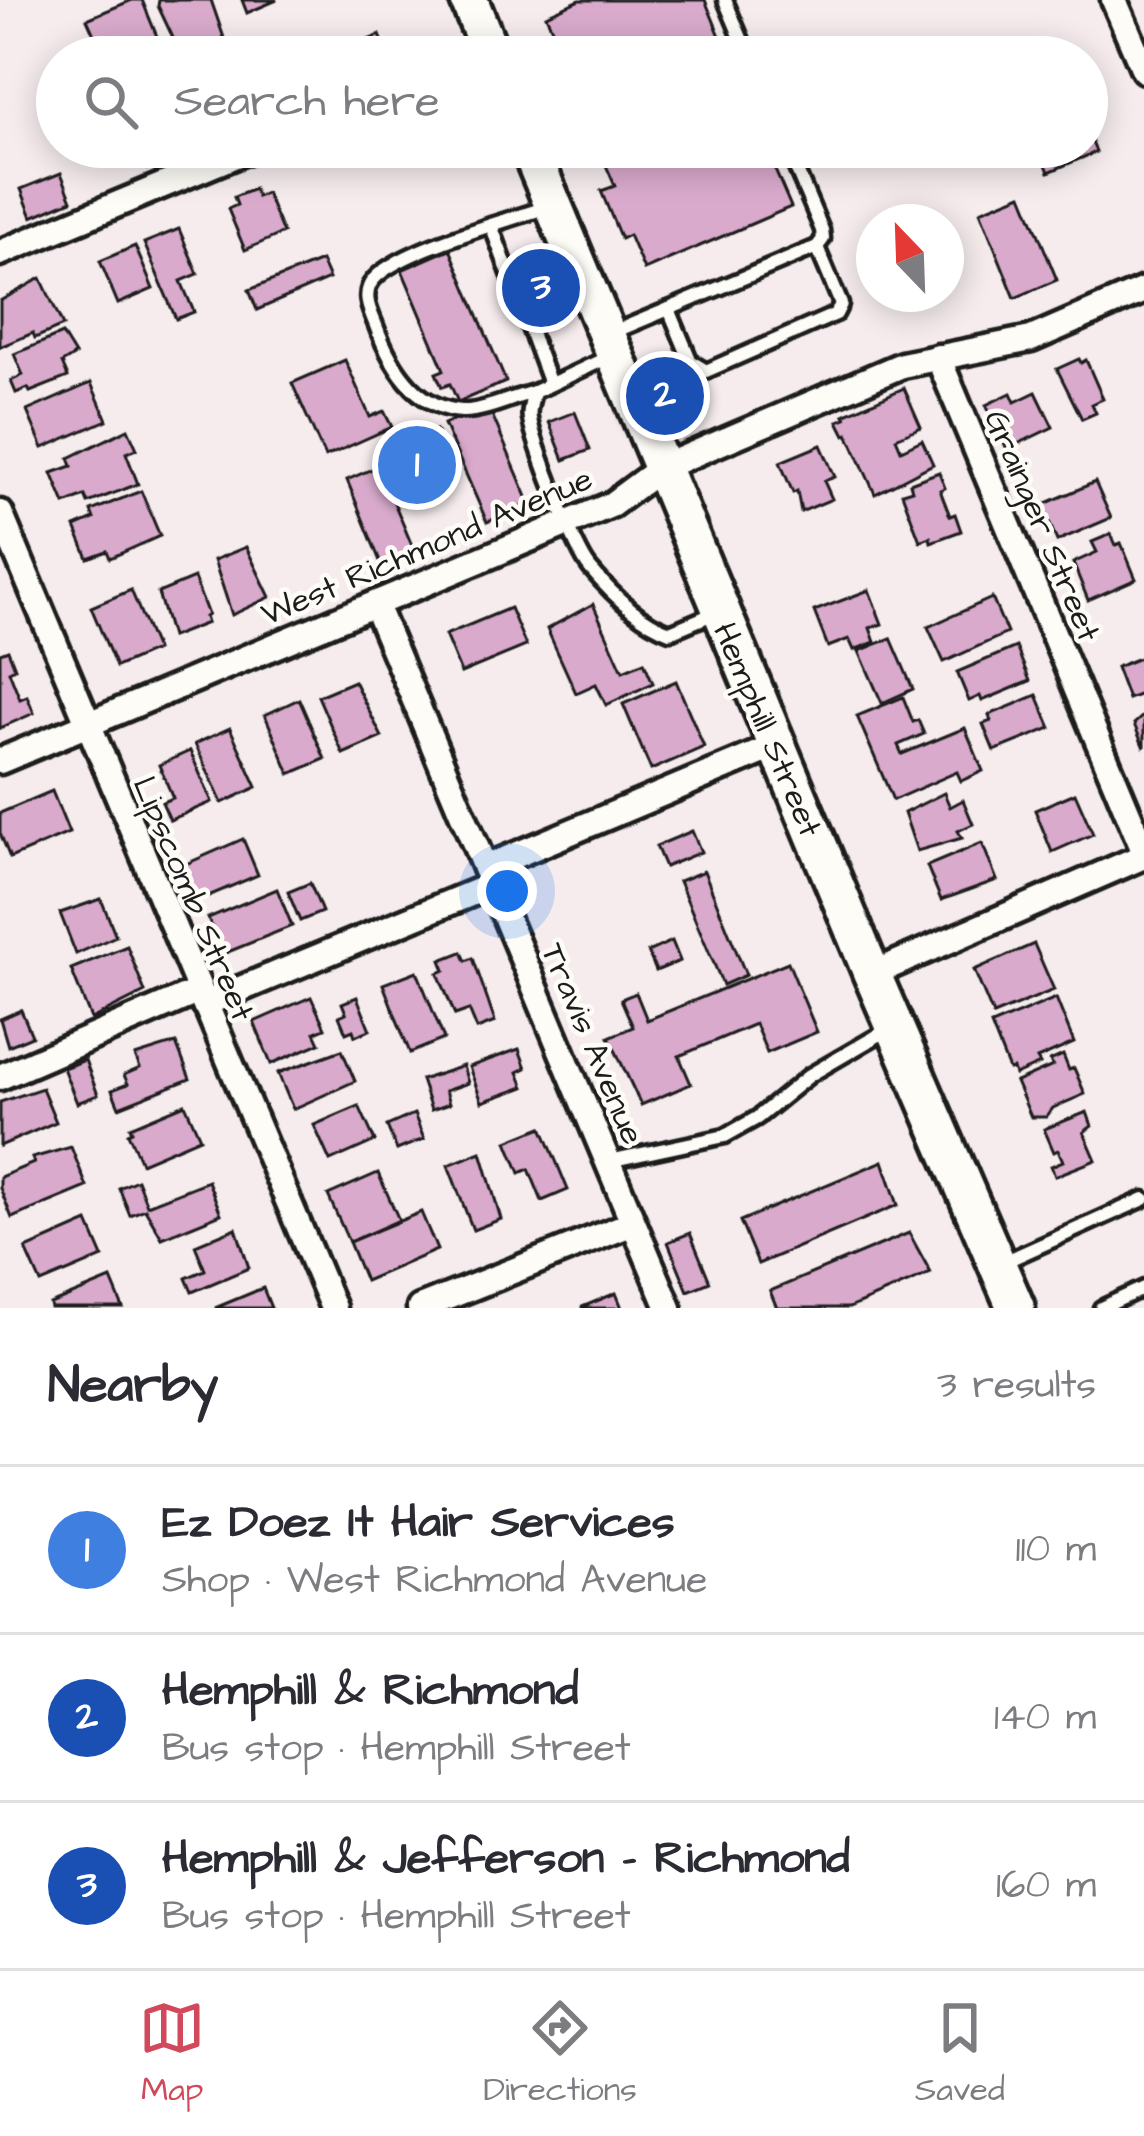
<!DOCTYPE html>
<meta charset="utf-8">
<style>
body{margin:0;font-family:"Architects Daughter",sans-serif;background:#f2f2f3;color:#2b2b33}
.compass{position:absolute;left:856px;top:204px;width:108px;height:108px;border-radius:50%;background:#fff;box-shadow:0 6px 30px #0003;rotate:337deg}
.you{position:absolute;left:507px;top:891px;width:42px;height:42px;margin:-30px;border:9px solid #fff;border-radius:50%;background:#1a73e8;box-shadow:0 0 0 18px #1a73e833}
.badge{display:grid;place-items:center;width:78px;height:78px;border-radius:50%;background:#d1495b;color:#fff;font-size:39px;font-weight:700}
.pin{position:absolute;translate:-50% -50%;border:6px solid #fff;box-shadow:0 3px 12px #0006}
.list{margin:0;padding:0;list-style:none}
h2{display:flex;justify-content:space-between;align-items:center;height:156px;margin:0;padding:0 48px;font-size:51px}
h2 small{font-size:39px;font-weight:400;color:#7c7c81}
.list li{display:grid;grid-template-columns:78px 1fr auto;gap:36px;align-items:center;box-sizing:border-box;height:168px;padding:0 48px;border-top:3px solid #e1e1e2}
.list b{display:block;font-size:45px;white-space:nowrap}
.list p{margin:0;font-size:39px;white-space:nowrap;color:#7c7c81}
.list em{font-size:39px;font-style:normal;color:#7c7c81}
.icon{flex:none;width:66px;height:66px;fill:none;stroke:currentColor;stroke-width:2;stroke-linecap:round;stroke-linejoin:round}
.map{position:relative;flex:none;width:1144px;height:1308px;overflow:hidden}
.search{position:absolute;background:#fff;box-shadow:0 6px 30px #0003;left:36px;right:36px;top:36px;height:132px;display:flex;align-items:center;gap:30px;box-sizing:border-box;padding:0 42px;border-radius:66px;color:#7c7c81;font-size:45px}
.sheet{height:660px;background:#fff}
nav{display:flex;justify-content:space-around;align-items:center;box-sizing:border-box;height:168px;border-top:3px solid #e1e1e2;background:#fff;font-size:33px;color:#7c7c81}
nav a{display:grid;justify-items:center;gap:6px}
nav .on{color:#d1495b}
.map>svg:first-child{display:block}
.building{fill:#d9aacc;stroke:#1c1c1c;stroke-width:3}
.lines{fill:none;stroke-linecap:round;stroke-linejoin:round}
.lane-casing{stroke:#1c1c1c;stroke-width:21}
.street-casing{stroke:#1c1c1c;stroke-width:33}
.secondary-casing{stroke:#1c1c1c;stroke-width:45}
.lane{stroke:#fdfcf7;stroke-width:12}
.street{stroke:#fdfcf7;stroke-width:24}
.secondary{stroke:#fdfcf7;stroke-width:36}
.labels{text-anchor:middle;stroke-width:9;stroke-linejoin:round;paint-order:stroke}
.street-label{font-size:33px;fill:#1c1c1c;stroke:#fdfcf7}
</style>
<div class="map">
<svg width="1144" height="1308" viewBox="0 0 1144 1308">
<rect width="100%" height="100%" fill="#f6ecee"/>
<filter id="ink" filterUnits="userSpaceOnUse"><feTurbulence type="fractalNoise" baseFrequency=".00833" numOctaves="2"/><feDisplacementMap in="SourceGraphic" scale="24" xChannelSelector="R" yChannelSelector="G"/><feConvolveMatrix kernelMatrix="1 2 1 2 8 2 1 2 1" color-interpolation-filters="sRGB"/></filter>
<g filter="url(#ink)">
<!-- building -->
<g class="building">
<path d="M132 0H142L158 39 144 45 149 57H104L87 19Z"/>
<path d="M159 0H211L224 38 205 46 209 57H175L170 44 175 42 158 6Z"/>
<path d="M242 0H277L247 13Z"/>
<path d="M580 0H705L720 36 672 57H540L535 45 555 36 546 15Z"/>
<path d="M380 35 389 57H339L337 53Z"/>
<path d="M1087 130 1096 152 1049 172 1039 147H1087Z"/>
<path d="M137 147H171L176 157 147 169Z"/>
<path d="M598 147H765L791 207 644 270 629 235 621 239 601 191 615 186Z"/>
<path d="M61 173 72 200 32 217 21 189Z"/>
<path d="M254 189 257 197 266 193 283 233 245 250 228 209 237 205 234 197Z"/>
<path d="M1022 194 1057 280 1015 298 980 211Z"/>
<path d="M179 229 198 274 181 281 194 312 176 319 144 243Z"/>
<path d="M135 246 153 289 118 304 100 261Z"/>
<path d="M450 249 506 382 458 402 450 384 442 387 436 373 444 370 402 270Z"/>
<path d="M321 261 329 279 257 310 249 290Z"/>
<path d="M41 278 63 326 35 338 33 333 0 347V301Z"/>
<path d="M62 334 75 355 62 363 68 377 30 392 28 388 16 393 11 381 23 375 14 354Z"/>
<path d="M1079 359 1081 363 1086 360 1103 399 1092 404 1096 413 1082 419 1057 369Z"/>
<path d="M345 360 370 417 384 411 392 427 325 457 292 383Z"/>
<path d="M91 383 107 420 43 448 27 411Z"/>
<path d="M904 388 921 427 896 438 901 450 922 440 933 464 875 494 848 434 845 435 838 421 846 418 844 415Z"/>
<path d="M1036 392 1053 427 1007 449 986 405 1011 393 1015 402Z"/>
<path d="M488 405 530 504 487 522 444 424Z"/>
<path d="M575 412 590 450 564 460 549 422Z"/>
<path d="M128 429 137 449 126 453 138 484 88 503 85 496 65 504 52 473 72 466 69 458Z"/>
<path d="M436 430 448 461 390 484 379 453Z"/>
<path d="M821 445 835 477 824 481 832 499 801 512 797 491 793 493 780 462Z"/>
<path d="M379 466 415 553 382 566 347 480Z"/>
<path d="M939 472 945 488 940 490 950 516 955 514 961 531 931 542 930 537 920 541 902 493 912 490 910 483Z"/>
<path d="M1095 482 1111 518 1057 541 1042 505Z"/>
<path d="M141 491 160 536 110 558 107 551 88 558 75 527 94 519 91 511Z"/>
<path d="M1111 534 1116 545 1121 543 1136 579 1088 600 1073 563 1097 552 1092 542Z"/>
<path d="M246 547 270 597 232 615 214 560Z"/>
<path d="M194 578 208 615 205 617 207 623 171 637 158 593Z"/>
<path d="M131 590 156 650 116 667 91 607Z"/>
<path d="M869 590 882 624 870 628 875 642 854 650 849 639 828 647 814 611Z"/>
<path d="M992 598 1007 633 944 662 928 627Z"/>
<path d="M593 604 623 671 644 662 653 683 606 705 596 684 576 693 547 629Z"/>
<path d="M510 608 526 646 461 673 445 635Z"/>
<path d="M891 638 913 689 882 703 859 651Z"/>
<path d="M1016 647 1030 681 982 701 980 696 969 701 957 672Z"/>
<path d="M8 650 15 668 9 671 20 699 27 696 34 713 0 728V653Z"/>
<path d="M1144 656V693L1128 699 1116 667Z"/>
<path d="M354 681 382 737 343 754 318 696Z"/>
<path d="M676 681 704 747 651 770 623 704Z"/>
<path d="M1037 695 1051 728 994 751 983 724 991 721 989 715Z"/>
<path d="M903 697 913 722 918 720 924 734 898 745 902 754 965 728 983 771 961 781 957 772 893 800 857 716Z"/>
<path d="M299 699 325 759 290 774 265 715Z"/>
<path d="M1144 715V748L1134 724Z"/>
<path d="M230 728 257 787 222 803 195 744Z"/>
<path d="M190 751 212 802 170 820 162 802 173 798 159 765Z"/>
<path d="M52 791 69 833 10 858 0 833V813Z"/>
<path d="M944 793 950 807 963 800 973 824 958 831 962 838 917 851 904 813Z"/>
<path d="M1075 793 1093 834 1052 852 1035 810Z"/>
<path d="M692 831 701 852 665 867 656 846Z"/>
<path d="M243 839 258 875 192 903 177 868Z"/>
<path d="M982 843 997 880 941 900 927 866Z"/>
<path d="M704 871 746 975 723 985 679 881Z"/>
<path d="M310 883 322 912 300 921 288 892Z"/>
<path d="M277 889 292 926 223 954 208 918Z"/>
<path d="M101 899 116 936 76 954 60 913Z"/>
<path d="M672 941 680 961 656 971 648 952Z"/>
<path d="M1034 944 1054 990 993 1015 974 970Z"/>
<path d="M127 946 145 992 91 1019 71 969Z"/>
<path d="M462 952 466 961 473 958 495 1022 477 1029 469 1010 455 1015 438 973 445 970 441 960Z"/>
<path d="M788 962 817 1032 767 1053 755 1024 679 1056 691 1084 641 1105 609 1037 633 1027 621 999 636 993 647 1020Z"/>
<path d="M417 971 444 1039 410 1053 383 984Z"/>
<path d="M311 997 325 1028 315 1032 320 1043 271 1064 254 1022Z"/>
<path d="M357 997 370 1030 355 1036 353 1030 346 1033 339 1016 346 1013 342 1003Z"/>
<path d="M1056 998 1074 1043 1037 1059 1040 1064 1015 1075 1013 1069 1009 1070 991 1025Z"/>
<path d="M21 1010 32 1036 8 1046 0 1019Z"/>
<path d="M176 1043 190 1079 119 1107 112 1090 128 1084 124 1075 140 1068 135 1056Z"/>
<path d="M519 1049 526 1068 518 1072 524 1087 482 1102 469 1067Z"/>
<path d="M342 1050 355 1081 293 1109 278 1073Z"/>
<path d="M1063 1055 1069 1070 1074 1068 1085 1094 1053 1108 1046 1117H1031L1016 1082 1053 1066 1050 1061Z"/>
<path d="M85 1060 98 1095 77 1103 63 1068Z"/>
<path d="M463 1066 468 1083 445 1091 449 1104 431 1110 421 1080Z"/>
<path d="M42 1088 56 1122 0 1146V1102Z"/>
<path d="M185 1104 200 1138 141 1163 128 1133 132 1131 130 1127Z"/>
<path d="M359 1106 375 1141 330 1161 314 1125Z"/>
<path d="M1087 1112 1092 1126 1084 1132 1096 1160 1055 1176 1051 1166 1063 1161 1058 1150 1054 1152 1044 1129Z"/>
<path d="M414 1114 424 1139 397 1150 387 1126Z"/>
<path d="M542 1127 568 1190 542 1201 529 1169 520 1173 507 1141Z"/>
<path d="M71 1147 87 1187 12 1218 0 1188V1177L34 1163 32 1158Z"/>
<path d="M481 1152 501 1219 473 1230 448 1165Z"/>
<path d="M883 1161 898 1205 758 1264 740 1221Z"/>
<path d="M378 1173 399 1220 349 1242 328 1195Z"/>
<path d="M137 1180 147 1205 208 1181 221 1214 162 1238 145 1209 130 1215 119 1188Z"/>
<path d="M421 1212 437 1250 365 1281 349 1242Z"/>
<path d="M88 1222 103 1257 41 1283 26 1249Z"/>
<path d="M236 1228 249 1268 192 1292 186 1278 205 1270 195 1245Z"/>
<path d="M690 1233 710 1282 688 1291 668 1242Z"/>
<path d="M909 1233 931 1273 849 1308H777L770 1291Z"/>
<path d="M111 1279 123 1308H51L50 1304Z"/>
<path d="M263 1288 271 1308H215Z"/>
<path d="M616 1293 622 1308H582V1307Z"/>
</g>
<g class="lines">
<!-- lane casing -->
<g class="lane-casing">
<g id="lane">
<path d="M725 0 749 57"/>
<path d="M491 225C464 234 378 261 369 287 364 299 371 313 375 323 389 362 414 408 462 411 483 412 513 397 534 392"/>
<path d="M669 309 691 362 706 371 836 314 841 304 817 247"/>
<path d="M609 334 817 247 823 239 822 230 787 147"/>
<path d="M613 355 534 392C532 401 528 411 530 419 534 444 575 550 590 568 611 593 639 621 670 632L715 613"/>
<path d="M550 384 491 225 551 206"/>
<path d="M609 1161 725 1136 757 1118 810 1075 889 1029"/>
<path d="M1004 1262 1144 1199"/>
<path d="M1101 1308 1144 1288"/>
</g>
</g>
<!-- street casing -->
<g class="street-casing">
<g id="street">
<path d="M1114 0 1144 70"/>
<path d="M0 253 255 147"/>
<path d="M938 357 1144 851"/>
<path d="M0 513 333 1308"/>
<path d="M375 605 669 1308"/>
<path d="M0 761 611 505 661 468 902 365 1031 339 1144 290"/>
<path d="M485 868 776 746"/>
<path d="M872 974 1144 856"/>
<path d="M204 1004 492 885"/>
<path d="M0 1077 199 991"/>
<path d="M420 1308 633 1223"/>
</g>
</g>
<!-- secondary casing -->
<g class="secondary-casing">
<g id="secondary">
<path d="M469 0 492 57"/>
<path d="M529 147 872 974 1016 1308"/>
</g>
</g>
<!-- lane -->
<use href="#lane" class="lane"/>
<!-- street -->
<use href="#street" class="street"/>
<!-- secondary -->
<use href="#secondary" class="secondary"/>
</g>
</g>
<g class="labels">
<!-- street labels -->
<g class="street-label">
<text transform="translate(1044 525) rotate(67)" y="12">Grainger Street</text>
<text transform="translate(426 545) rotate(-23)" y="12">West Richmond Avenue</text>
<text transform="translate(769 729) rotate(67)" y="12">Hemphill Street</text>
<text transform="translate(195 898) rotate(67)" y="12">Lipscomb Street</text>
<text transform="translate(594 1043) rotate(67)" y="12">Travis Avenue</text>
</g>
</g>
</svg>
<svg class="compass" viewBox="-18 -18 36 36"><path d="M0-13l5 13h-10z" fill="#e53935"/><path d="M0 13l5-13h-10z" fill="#7c7c81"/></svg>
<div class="you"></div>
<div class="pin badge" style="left:417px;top:465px;background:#3f7fe0">1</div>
<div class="pin badge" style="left:665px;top:396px;background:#1a4fb4">2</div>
<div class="pin badge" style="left:541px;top:288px;background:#1a4fb4">3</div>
<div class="search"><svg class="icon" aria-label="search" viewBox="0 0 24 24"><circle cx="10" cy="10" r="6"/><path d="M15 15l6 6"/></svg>Search here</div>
</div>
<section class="sheet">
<h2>Nearby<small>3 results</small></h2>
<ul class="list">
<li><span class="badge" style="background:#3f7fe0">1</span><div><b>Ez Doez It Hair Services</b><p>Shop · West Richmond Avenue</p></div><em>110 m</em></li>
<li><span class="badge" style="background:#1a4fb4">2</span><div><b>Hemphill &amp; Richmond</b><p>Bus stop · Hemphill Street</p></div><em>140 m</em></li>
<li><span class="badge" style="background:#1a4fb4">3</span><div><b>Hemphill &amp; Jefferson - Richmond</b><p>Bus stop · Hemphill Street</p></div><em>160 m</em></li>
</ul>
</section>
<nav>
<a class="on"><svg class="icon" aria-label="map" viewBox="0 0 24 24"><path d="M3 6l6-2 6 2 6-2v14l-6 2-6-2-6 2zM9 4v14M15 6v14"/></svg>Map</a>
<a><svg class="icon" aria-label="directions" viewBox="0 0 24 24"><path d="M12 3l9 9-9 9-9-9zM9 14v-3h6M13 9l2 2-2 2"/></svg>Directions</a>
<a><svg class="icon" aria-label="saved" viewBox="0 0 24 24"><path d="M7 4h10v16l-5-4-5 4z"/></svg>Saved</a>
</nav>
